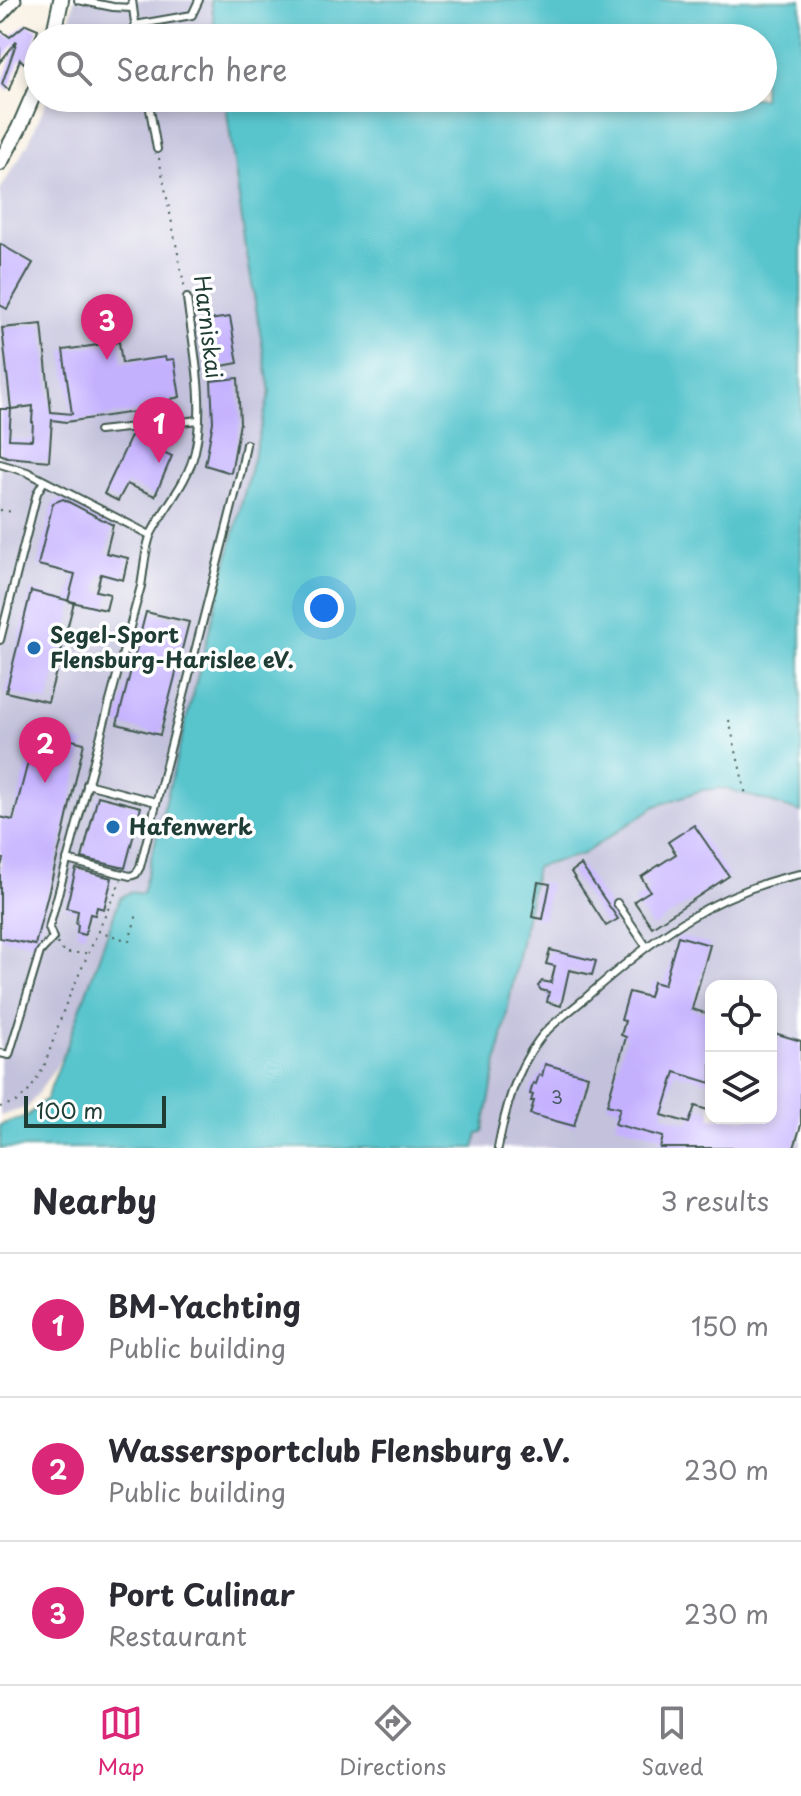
<!DOCTYPE html>
<style>
body{margin:0;font-family:"Playpen Sans",sans-serif;background:#f2f2f3;color:#2b2b33}
.controls{position:absolute;right:24px;bottom:24px;display:grid;overflow:hidden;border-radius:16px;box-shadow:0 4px 12px #0003}
.controls button{width:72px;height:72px;display:grid;place-items:center;padding:0;border:0;border-bottom:2px solid #e1e1e2;background:#fff;color:#2b2b33;font:40px sans-serif}
.scale{position:absolute;left:24px;bottom:20px;width:142px;box-sizing:border-box;padding-left:8px;border:4px solid #1f3d34;border-top:0;font-size:22px;line-height:28px;white-space:nowrap;color:#1f3d34;-webkit-text-stroke:6px #fff;paint-order:stroke}
.you{position:absolute;left:324px;top:608px;width:28px;height:28px;margin:-20px;border:6px solid #fff;border-radius:50%;background:#1a73e8;box-shadow:0 0 0 12px #1a73e833}
.badge{display:grid;place-items:center;width:52px;height:52px;border-radius:50%;background:#db2777;color:#fff;font-size:26px;font-weight:700}
.pin{position:absolute;translate:-50% -66px;filter:drop-shadow(0 2px 4px #0008)}
.pin::after{content:'';position:absolute;top:42px;width:28px;height:24px;background:inherit;clip-path:polygon(0 0,100% 0,50% 100%)}
.list{margin:0;padding:0;list-style:none}
h2{display:flex;justify-content:space-between;align-items:center;height:104px;margin:0;padding:0 32px;font-size:34px}
h2 small{font-size:26px;font-weight:400;color:#7c7c81}
.list li{display:grid;grid-template-columns:52px 1fr auto;gap:24px;align-items:center;box-sizing:border-box;height:144px;padding:0 32px;border-top:2px solid #e1e1e2}
.list b{display:block;font-size:30px;white-space:nowrap}
.list p{margin:0;font-size:26px;white-space:nowrap;color:#7c7c81}
.list em{font-size:26px;font-style:normal;color:#7c7c81}
.icon{flex:none;width:44px;height:44px;fill:none;stroke:currentColor;stroke-width:2;stroke-linecap:round;stroke-linejoin:round}
.map{position:relative;flex:none;width:801px;height:1148px;overflow:hidden}
.search{position:absolute;background:#fff;box-shadow:0 4px 12px #0003;left:24px;right:24px;top:24px;height:88px;display:flex;align-items:center;gap:20px;box-sizing:border-box;padding:0 28px;border-radius:44px;color:#7c7c81;font-size:30px}
.sheet{height:536px;background:#fff}
nav{display:flex;justify-content:space-around;align-items:center;box-sizing:border-box;height:112px;border-top:2px solid #e1e1e2;background:#fff;font-size:22px;color:#7c7c81}
nav a{display:grid;justify-items:center;gap:4px}
nav .on{color:#db2777}
.map>svg:first-child{display:block}
.industrial{fill:#c3c1db;fill-rule:evenodd}
.water{fill:#58c5cd;stroke:#3c8180;stroke-width:2}
.building{fill:#c4b1fe}
.lines{fill:none;stroke-linecap:round;stroke-linejoin:round}
.service-casing{stroke:#40584e;stroke-width:10}
.minor-casing{stroke:#40584e;stroke-width:15}
.tertiary-casing{stroke:#40584e;stroke-width:18}
.path{stroke:#40584e;stroke-width:2;stroke-dasharray:2 6;stroke-linecap:butt}
.service{stroke:#fff;stroke-width:6}
.minor{stroke:#fff;stroke-width:11}
.tertiary{stroke:#fff;stroke-width:14}
.poi-dot{fill:#1f6fb2;stroke:#fff;stroke-width:3}
.labels{text-anchor:middle;stroke-width:7;stroke-linejoin:round;paint-order:stroke}
.number-label{font-size:18px;fill:#485a66}
.street-label{font-size:22px;fill:#1f3d34;stroke:#fff}
.poi-label{font-size:22px;font-weight:bold;fill:#1f3d34;stroke:#fff;text-anchor:start}
</style>
<div class="map">
<svg width="801" height="1148" viewBox="0 0 801 1148">
<rect width="100%" height="100%" fill="#fff"/>
<filter id="ink" filterUnits="userSpaceOnUse"><feTurbulence type="fractalNoise" baseFrequency=".0125" numOctaves="2"/><feDisplacementMap in="SourceGraphic" scale="16" xChannelSelector="R" yChannelSelector="G"/><feConvolveMatrix kernelMatrix="1 2 1 2 8 2 1 2 1" color-interpolation-filters="sRGB"/></filter>
<filter id="wash" filterUnits="userSpaceOnUse"><feTurbulence type="fractalNoise" baseFrequency=".006" numOctaves="4" result="noise"/><feDisplacementMap in="SourceGraphic" scale="32" xChannelSelector="R" yChannelSelector="G"/><feGaussianBlur stdDeviation="1.8" result="paint"/><feColorMatrix in="noise" values="0 0 0 0 0 0 0 0 0 0 0 0 0 0 0 0 0 1.4 0 .05"/><feComposite in="paint" operator="in"/></filter>
<g filter="url(#wash)">
<rect width="100%" height="100%" fill="#f8f0e1"/>
<!-- industrial -->
<g class="industrial">
<path d="M74 0H210L216 38H66Z"/>
<path d="M48 98H224L244 242 270 392 142 895 120 898 67 1046 56 1067 28 1107 0 1116V190L28 144Z"/>
<path d="M725 788 801 812V1148H474L478 1133 483 1131 536 867 583 854 656 806 702 790ZM711 986H771V1118H711Z"/>
</g>
<!-- water -->
<path class="water" d="M211 0H801V812L725 788 702 790 656 806 583 854 536 867 483 1132 478 1133 474 1148H0V1125L27 1116 46 1099 67 1046 120 898 130 892 142 894 270 392 245 242 225 98H763V38H216Z"/>
<g id="blocks">
<!-- building -->
<g class="building">
<path d="M26 24 38 29 30 56 24 63 20 59 9 90 2 84 17 41 0 62V30L10 37Z"/>
<path d="M0 244 33 263 7 309 0 305Z"/>
<path d="M230 317 238 363 211 368 202 321Z"/>
<path d="M42 324 51 412 72 414 63 350 119 342 122 363 165 357 166 360 174 359 180 397 171 399 172 402 141 406 142 411 66 422 52 420 49 461 7 457 0 454V409H11L9 439 32 440 33 422H32L33 406 11 409 2 328Z"/>
<path d="M238 378 240 423 231 473 205 465 213 422 211 381Z"/>
<path d="M132 434 163 447 161 451 172 456 155 496 127 484 118 501 104 494Z"/>
<path d="M63 499 113 525 106 553 128 558 123 580 101 574 96 591 110 594 106 610 68 601 75 574 38 565 53 503Z"/>
<path d="M31 591 74 602 48 702 6 692Z"/>
<path d="M146 612 189 622 160 735 117 724Z"/>
<path d="M36 731 84 743 63 835 35 945 0 938V870L3 859 0 858V817L13 820Z"/>
<path d="M98 796 141 807 125 868 82 858Z"/>
<path d="M694 825 729 876 652 927 634 901 650 891 641 877 676 854 668 842Z"/>
<path d="M581 865 618 919 606 926 571 872Z"/>
<path d="M76 869 112 878 104 909 97 907 95 915 90 914 85 935 77 933 78 925 76 924 78 911 66 908Z"/>
<path d="M538 882 550 884 543 919 532 917Z"/>
<path d="M678 936 710 945 692 1009 711 1015V1083L675 1072 662 1115 689 1123 695 1106 711 1111V1118H771V1032L801 1041V1125L794 1148H660L663 1137 615 1124 620 1108 607 1105 626 1037 621 1035 625 1021 621 1020 629 992 649 997 653 982 664 985Z"/>
<path d="M550 950 596 961 592 975 569 970 561 1006 547 1002 549 992 541 990 538 986 542 981 551 983 555 966 546 964Z"/>
<path d="M545 1064 588 1076 574 1126 530 1114 534 1101H531L533 1095 530 1094 533 1083 536 1084 539 1075 542 1076Z"/>
</g>
</g>
</g>
<g filter="url(#ink)">
<use href="#blocks" fill-opacity="0" stroke="#40584e" stroke-width="2"/>
<g class="lines">
<!-- service casing -->
<g class="service-casing">
<g id="service">
<path d="M78 0 113 7 132 8"/>
<path d="M132 0 137 38"/>
<path d="M135 25 192 15 199 0"/>
<path d="M148 98 157 149"/>
<path d="M99 431 199 420"/>
<path d="M0 464 27 472 150 535"/>
<path d="M0 640 37 493 44 481"/>
<path d="M87 784 156 802"/>
<path d="M67 860 130 876 136 874 140 867 241 471 246 444"/>
<path d="M617 903 646 946"/>
<path d="M0 1053 9 1055 40 952 53 938 49 928 141 586C144 571 145 545 152 532 166 505 188 482 195 451 206 402 193 347 187 298"/>
<path d="M498 1148C505 1110 515 1072 538 1041 549 1025 568 1013 583 1000 648 942 714 891 801 874"/>
</g>
</g>
<!-- minor casing -->
<g class="minor-casing">
<path id="minor" d="M0 16 15 0"/>
</g>
<!-- tertiary casing -->
<g class="tertiary-casing">
<g id="tertiary">
<path d="M53 38 61 0"/>
<path d="M0 163 19 128 38 84"/>
</g>
</g>
<!-- path -->
<g class="path">
<path d="M159 158 185 289"/>
<path d="M0 510 13 512"/>
<path d="M729 720 746 795"/>
<path d="M98 931 129 941 137 914"/>
<path d="M57 943 65 953H86"/>
<path d="M0 1107 18 1101 30 1090 44 1067 65 1006 121 880"/>
</g>
<!-- service -->
<use href="#service" class="service"/>
<!-- minor -->
<use href="#minor" class="minor"/>
<!-- tertiary -->
<use href="#tertiary" class="tertiary"/>
</g>
</g>
<!-- markers -->
<g class="poi-dot">
<circle cx="34" cy="648" r="8"/>
<circle cx="113" cy="827" r="8"/>
</g>
<g class="labels">
<!-- number labels -->
<g class="number-label">
<text x="557" y="1104">3</text>
</g>
<!-- street labels -->
<g class="street-label">
<text transform="translate(208 327) rotate(83)" y="8">Harniskai</text>
</g>
<!-- poi labels -->
<g class="poi-label">
<text x="50" y="643">Segel-Sport<tspan x="50" dy="25">Flensburg-Harislee eV.</tspan></text>
<text x="129" y="835">Hafenwerk</text>
</g>
</g>
</svg>
<div class="controls">
<button><svg class="icon" aria-label="locate" viewBox="0 0 24 24"><circle cx="12" cy="12" r="6"/><path d="M12 2v4M12 18v4M2 12h4M18 12h4"/></svg></button>
<button><svg class="icon" aria-label="layers" viewBox="0 0 24 24"><path d="M12 4l9 5-9 5-9-5zM3 14l9 5 9-5"/></svg></button>
</div>
<div class="scale">100 m</div>
<div class="you"></div>
<div class="pin badge" style="left:159px;top:463px">1</div>
<div class="pin badge" style="left:45px;top:783px">2</div>
<div class="pin badge" style="left:107px;top:360px">3</div>
<div class="search"><svg class="icon" aria-label="search" viewBox="0 0 24 24"><circle cx="10" cy="10" r="6"/><path d="M15 15l6 6"/></svg>Search here</div>
</div>
<section class="sheet">
<h2>Nearby<small>3 results</small></h2>
<ul class="list">
<li><span class="badge">1</span><div><b>BM-Yachting</b><p>Public building</p></div><em>150 m</em></li>
<li><span class="badge">2</span><div><b>Wassersportclub Flensburg e.V.</b><p>Public building</p></div><em>230 m</em></li>
<li><span class="badge">3</span><div><b>Port Culinar</b><p>Restaurant</p></div><em>230 m</em></li>
</ul>
</section>
<nav>
<a class="on"><svg class="icon" aria-label="map" viewBox="0 0 24 24"><path d="M3 6l6-2 6 2 6-2v14l-6 2-6-2-6 2zM9 4v14M15 6v14"/></svg>Map</a>
<a><svg class="icon" aria-label="directions" viewBox="0 0 24 24"><path d="M12 3l9 9-9 9-9-9zM9 14v-3h6M13 9l2 2-2 2"/></svg>Directions</a>
<a><svg class="icon" aria-label="saved" viewBox="0 0 24 24"><path d="M7 4h10v16l-5-4-5 4z"/></svg>Saved</a>
</nav>
